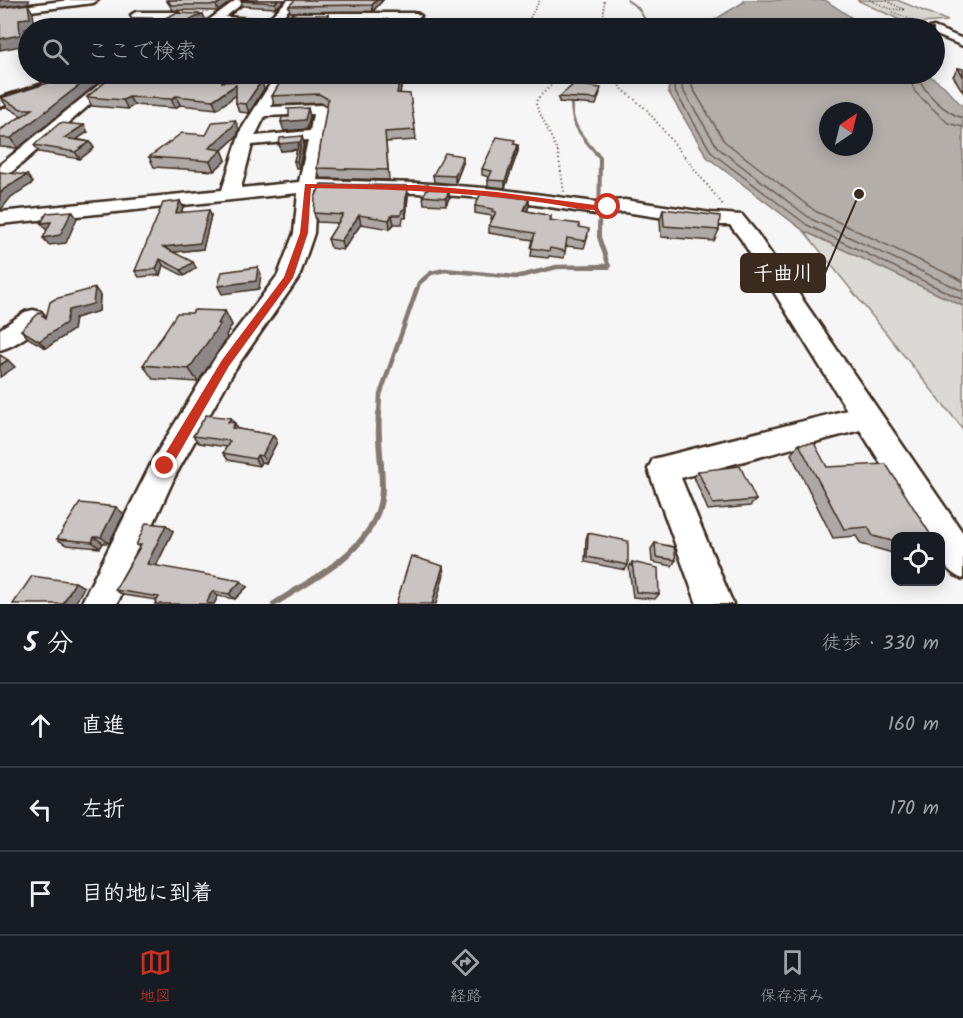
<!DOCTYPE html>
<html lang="ja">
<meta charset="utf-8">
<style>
body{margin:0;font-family:Kalam,"Klee One",sans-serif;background:#242831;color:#f1f3f6}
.controls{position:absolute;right:18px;bottom:18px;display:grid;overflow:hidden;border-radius:12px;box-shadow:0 3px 15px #0003}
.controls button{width:54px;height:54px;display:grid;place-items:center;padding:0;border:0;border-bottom:2px solid #363941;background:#171b24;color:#f1f3f6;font:30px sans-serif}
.compass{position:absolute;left:819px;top:102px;width:54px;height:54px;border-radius:50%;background:#171b24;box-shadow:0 3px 15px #0003;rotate:35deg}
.stop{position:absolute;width:18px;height:18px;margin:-14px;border:4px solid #c8321e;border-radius:50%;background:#fff}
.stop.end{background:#c8321e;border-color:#fff;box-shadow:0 2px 6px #0008}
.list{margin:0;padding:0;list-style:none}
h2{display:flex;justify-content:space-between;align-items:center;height:78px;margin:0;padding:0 24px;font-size:26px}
h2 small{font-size:20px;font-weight:400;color:#9ea1a6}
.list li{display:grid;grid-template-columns:39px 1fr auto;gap:18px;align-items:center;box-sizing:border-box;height:84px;padding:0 24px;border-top:2px solid #363941}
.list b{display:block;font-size:22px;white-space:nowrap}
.list em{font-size:20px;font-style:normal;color:#9ea1a6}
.icon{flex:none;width:33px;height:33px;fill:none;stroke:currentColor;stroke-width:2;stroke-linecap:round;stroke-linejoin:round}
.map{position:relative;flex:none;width:963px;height:604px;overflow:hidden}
.search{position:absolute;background:#171b24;box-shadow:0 3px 15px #0003;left:18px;right:18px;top:18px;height:66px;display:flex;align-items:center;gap:15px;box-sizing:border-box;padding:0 21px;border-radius:33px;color:#9ea1a6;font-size:22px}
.sheet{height:330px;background:#171b24}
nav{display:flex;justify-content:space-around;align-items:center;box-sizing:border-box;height:84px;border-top:2px solid #363941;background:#171b24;font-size:16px;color:#9ea1a6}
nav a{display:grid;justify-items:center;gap:3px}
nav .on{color:#c8321e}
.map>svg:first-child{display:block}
.green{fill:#dbd9d6;stroke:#8b827a;stroke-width:1.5}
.water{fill:#b4aeaa;stroke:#847972;stroke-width:1.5;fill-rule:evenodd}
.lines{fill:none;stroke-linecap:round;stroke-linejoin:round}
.shore{stroke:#6b5f56;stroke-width:1.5}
.stream-far4{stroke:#847972;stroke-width:2}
.stream-far3{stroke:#847972;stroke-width:3}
.stream-far2{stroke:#847972;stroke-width:4}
.stream-far1{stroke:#847972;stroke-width:4.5}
.stream{stroke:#847972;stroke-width:6}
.minor-casing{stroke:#3b2a1e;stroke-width:5}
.path-far1{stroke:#3b2a1e;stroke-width:1.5;stroke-dasharray:1 2;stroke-linecap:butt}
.path{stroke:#3b2a1e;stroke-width:2;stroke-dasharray:1 3;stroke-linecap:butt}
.minor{fill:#fff;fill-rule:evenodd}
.wall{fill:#ada8a6;stroke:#3b2a1e;stroke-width:1.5}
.shaded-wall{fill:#8d8887;stroke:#3b2a1e;stroke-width:1.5}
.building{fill:#c9c3c1;stroke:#3b2a1e;stroke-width:1.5}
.route{fill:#c8321e}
.leader{fill:none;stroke:#3b2a1e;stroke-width:2}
.callout-dot{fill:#3b2a1e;stroke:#fff;stroke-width:2}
.callout{fill:#3b2a1e;stroke:#3b2a1e;stroke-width:2}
.callout-label{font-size:20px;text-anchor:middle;font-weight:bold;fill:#fff}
</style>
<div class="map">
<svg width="963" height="604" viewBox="0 0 963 604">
<rect width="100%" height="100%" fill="#f7f6f6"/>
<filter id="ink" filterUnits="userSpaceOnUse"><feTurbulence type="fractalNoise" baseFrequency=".0167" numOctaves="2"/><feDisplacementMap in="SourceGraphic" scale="12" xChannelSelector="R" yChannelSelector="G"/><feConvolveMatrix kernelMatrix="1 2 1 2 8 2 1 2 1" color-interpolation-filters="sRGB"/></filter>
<g filter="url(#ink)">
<!-- green -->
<g class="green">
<path d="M857 0H897L948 21 909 24Z"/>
<path d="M804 231 963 306V429Z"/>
</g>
<!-- water -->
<g class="water">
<path d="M743 0H825L867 28H701L744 2Z"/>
<path d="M671 74H927L944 86 963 107V306L804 231 707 157 668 91ZM828 111H864V147H828Z"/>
</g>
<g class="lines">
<!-- shore -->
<g class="shore">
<path d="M676 74 674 90 712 153 807 225 963 300"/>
<path d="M684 74 682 89 718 148 811 219 963 291"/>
<path d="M693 74 692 87 724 141 815 211 963 281"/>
<path d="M908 74 915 92 948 123 963 127"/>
<path d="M917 74C923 92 945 113 963 118"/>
</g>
<!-- stream-far4 -->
<path class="stream-far4" d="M627 0 638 8 646 21 635 28"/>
<!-- stream-far3 -->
<path class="stream-far3" d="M591 74 572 85C569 120 574 129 598 155"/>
<!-- stream-far2 -->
<path class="stream-far2" d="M555 267H609L599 237 600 157 596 153"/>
<!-- stream-far1 -->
<path class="stream-far1" d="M379 414 380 395 419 283 431 273 445 270 516 277 557 267 609 266"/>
<!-- stream -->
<path class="stream" d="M274 604C317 576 382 546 382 487 382 462 377 438 379 413"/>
<!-- minor casing -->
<g class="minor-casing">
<g id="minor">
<path d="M70 0H98L93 3 0 15V9Z"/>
<path d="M236 0H247L225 17 267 20 288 0H298L274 25 217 23 209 28H198Z"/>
<path d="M136 12H176L181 15 176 18 132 17 131 15Z"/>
<path d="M297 13H416L421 16 416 19 293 18V14Z"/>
<path d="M934 27 963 39V46L934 34V28H930Z"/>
<path d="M43 74H55L57 86 55 89 0 107V98L43 84Z"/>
<path d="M112 74H125L6 177 0 178V165Z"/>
<path d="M274 74H286V81L270 107 321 105 328 109 317 180 417 183 497 189 595 202 625 200 711 213 742 215 756 232 963 533V579C943 571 940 557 940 536H927L860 430 681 478 733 604H697L648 469 653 459 847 410 741 239 730 225H711L625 212 595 214 497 199 417 193 320 190 316 191 314 233 299 277 235 369 175 476 117 604H81L155 456 217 355 278 275 294 233 298 193 0 224V212L222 190 241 130 272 81ZM313 114 310 131 255 136 265 116ZM308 140 299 182 241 188 252 145Z"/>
<path d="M33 310 41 312 45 318C37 331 15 346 0 350V329L25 312Z"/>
</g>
</g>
<!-- path-far1 -->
<g class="path-far1">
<path d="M869 0 891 9 905 10 885 0"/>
<path d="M893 12 921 24"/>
<path d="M524 28 540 0"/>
<path d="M598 28 604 13V0"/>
</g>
<!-- path -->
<g class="path">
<path d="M528 74 556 81 537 99 536 105 558 152 564 192"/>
<path d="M609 74 620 87 647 110 724 206"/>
<path d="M556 81 565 74"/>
</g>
<!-- minor -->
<use href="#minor" class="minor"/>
</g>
<!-- wall -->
<g class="wall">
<path d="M166 0H233L218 11 173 10Z"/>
<path d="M242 0H285L276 8 243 6 241 1Z"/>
<path d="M295 0H383L373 11 290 12 289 6Z"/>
<path d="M275 17 329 22 326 28H288L287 26 277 24Z"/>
<path d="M958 68 963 69V92L953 76Z"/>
<path d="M62 74H109L18 148 0 147V130L22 116 7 107 1 98 51 82 63 75Z"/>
<path d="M115 74H222L223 75 222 77 226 82 264 89 249 113 239 112 236 103V95L217 109 180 105 175 108 134 105 128 109 92 106 87 97Z"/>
<path d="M287 74H342L288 75Z"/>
<path d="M376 74H402L403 79 400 93 415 130 416 140 386 142 389 180 320 178 317 168 327 106 321 103 274 105 272 96 374 77 377 74Z"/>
<path d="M600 93 596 105 559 102V97Z"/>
<path d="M239 129 237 136 222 150 226 160 214 171 154 167 149 157 206 135Z"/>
<path d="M88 132 76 139 90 142 94 148 80 159 39 152 34 145Z"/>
<path d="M304 143 299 168H296L294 161 297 150 281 151 279 144Z"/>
<path d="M515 144 518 145V151L505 188 488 186V180L489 177 482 175V169Z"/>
<path d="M463 163 455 184 434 182 433 175Z"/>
<path d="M407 186 408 195 406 218H403L402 224H394L390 229 361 224 343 250 331 248 328 239 338 223 317 222 314 213Z"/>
<path d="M449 190V198L446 205 424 204 423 196Z"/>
<path d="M529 199V206L527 211 551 216V221L579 227 588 236 584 248 566 246 564 258 549 256 548 258 531 256 533 240 489 233V226L493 219H491L492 216 475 213V206Z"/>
<path d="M180 201 183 207 181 212 211 215 203 249 173 252 196 268 184 276 163 265 160 275 139 277 135 271Z"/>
<path d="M663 209 719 230 714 241 661 237 660 220Z"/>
<path d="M100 295 99 311 75 318 73 330 46 348 28 338 21 330 46 318Z"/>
<path d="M225 311 232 325 226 335 227 338 198 382 153 379 143 365 192 313Z"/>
<path d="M231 418 238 429 273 435 277 442 266 463 261 462 259 466 228 460 223 453 227 447 199 443 193 436Z"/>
<path d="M799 444 827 467 896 537V554L861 544 856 536 833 538 791 454Z"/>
<path d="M698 471 756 500 750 506 708 510 694 477Z"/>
<path d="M124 514 109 543H103L100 548 66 545 57 539Z"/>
<path d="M166 525 173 531 156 566 247 587 235 599 218 596 214 604H155L157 600 123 595 115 590 139 547 136 545Z"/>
<path d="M588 533 628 565 625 570 585 562 586 539Z"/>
<path d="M655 543 676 560 672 566 652 562 651 549Z"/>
<path d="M632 562 659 594 655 599 633 597 629 568Z"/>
</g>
<!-- shaded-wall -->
<g class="shaded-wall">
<path d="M0 0H29V3L0 7Z"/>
<path d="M224 0H233L218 11 216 5Z"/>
<path d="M278 0H285L276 8 275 3Z"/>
<path d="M377 0H383L373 11 372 5Z"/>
<path d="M28 4 33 13 35 27 25 29 26 45 0 50V39L19 19Z"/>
<path d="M203 14 206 21 190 28H171Z"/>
<path d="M328 15 329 22 326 28H322Z"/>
<path d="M94 74H109L18 148 11 138Z"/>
<path d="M213 74H222L223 75 214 85 210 76Z"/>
<path d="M399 74H402L403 79 398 102 397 93Z"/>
<path d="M262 80 264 89 249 113 246 104Z"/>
<path d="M236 85 239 93 217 109 213 100Z"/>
<path d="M176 96 180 105 175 108 171 99Z"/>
<path d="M129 97 134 105 128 109 123 100Z"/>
<path d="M308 108 310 116 307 129 284 131 281 122Z"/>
<path d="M235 120 239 129 237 136 222 150 226 160 214 171 210 161 209 148Z"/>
<path d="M84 125 88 132 68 145 64 138Z"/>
<path d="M302 136 304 143 299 168 297 161 300 149 281 151 279 144Z"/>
<path d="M90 142 94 148 80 159 75 152Z"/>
<path d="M518 145V151L505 188V181Z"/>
<path d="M463 156V163L455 184V176Z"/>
<path d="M27 175 33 183 11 197 0 211V194L4 189Z"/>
<path d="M407 186 408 195 406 218 405 209Z"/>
<path d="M449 190V198L446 205V198Z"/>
<path d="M529 199V206L524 217V210Z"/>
<path d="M180 201 183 207 179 219 176 213Z"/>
<path d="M209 210 211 215 203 249 166 253 163 247Z"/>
<path d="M72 211 77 218 66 243 49 245 43 238Z"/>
<path d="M359 215 361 224 343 250 341 241Z"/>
<path d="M392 215 394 224 390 229 389 220Z"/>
<path d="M51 222 47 231 41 223Z"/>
<path d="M160 259 163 265 160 275 156 269Z"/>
<path d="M193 262 196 268 184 276 181 270Z"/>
<path d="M258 267 261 274 259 289 222 294 218 286Z"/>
<path d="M95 288 100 295 99 311 75 318 73 330 46 348 39 341 69 310Z"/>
<path d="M225 311 232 325 226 335 227 338 198 382 189 369Z"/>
<path d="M8 360 15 367 0 377V365Z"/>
<path d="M231 418 239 430 236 435 228 422Z"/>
<path d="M273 435 277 442 266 463 262 456Z"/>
<path d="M257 455 261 462 259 466 255 459Z"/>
<path d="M116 507 124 514 109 543 101 537Z"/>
<path d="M166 525 173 531 154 570 147 564Z"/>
<path d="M94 537 103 543 100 548 92 542Z"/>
<path d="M443 566 444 574 436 604H432Z"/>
<path d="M241 581 247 587 235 599 229 594Z"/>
<path d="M75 582 84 587 75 604H63Z"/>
<path d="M212 591 218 596 214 604H206Z"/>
</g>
<!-- building -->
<g class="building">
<path d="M168 0H224L216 5H171Z"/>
<path d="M242 0H278L275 3 241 1Z"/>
<path d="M295 0H377L372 5 289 6Z"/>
<path d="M28 4 30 18 19 19 20 35 0 39V8Z"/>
<path d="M176 13 203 14 171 28H131L146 23 156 22Z"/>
<path d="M278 15H328L322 28H291L293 26H287L290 20 275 17Z"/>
<path d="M958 68 963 69V76Z"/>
<path d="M67 74H94L11 138H0V130L33 109H21L1 98 51 82 54 78Z"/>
<path d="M115 74H213L210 76 224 77 222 82 262 80 246 104 236 103V85L213 100 176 96 171 99 129 97 123 100 87 97Z"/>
<path d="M378 74H401L397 93 410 94 415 130 385 132 388 170 317 168 328 99 319 94 272 96 282 79 374 77Z"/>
<path d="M574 84 601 88 597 99 559 97Z"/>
<path d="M308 108 305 120 281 122 282 117H289V109H286Z"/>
<path d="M235 120 233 126 209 148 222 150 210 161 149 157 182 133 206 135 213 122Z"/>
<path d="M60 123 84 125 64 138 90 142 75 152 34 145Z"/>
<path d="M302 136 297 161H294L299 142 279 144 280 138Z"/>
<path d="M497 137 515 140 513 144 518 145 505 181 488 180 492 171 482 169Z"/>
<path d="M445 153 463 156 455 176 433 175Z"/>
<path d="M0 172 27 175 4 189 0 194Z"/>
<path d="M321 184 407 186 405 209 402 210 401 215H392L389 220 359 215 341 241 328 239 343 215 314 213 315 198Z"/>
<path d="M427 189 449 190 446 198 423 196Z"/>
<path d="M481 193 529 199 524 210 527 211 551 216 549 220 579 224V227L589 229 586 241 567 238 565 251 550 248 549 251 531 248 535 233 489 226 496 212 492 211 493 209 475 206Z"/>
<path d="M180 201 176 213 209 210 200 243 163 247 193 262 181 270 160 259 156 269 135 271 163 203Z"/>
<path d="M663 209 720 216 719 230 664 226Z"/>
<path d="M72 211 60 235 43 238 51 222 41 223 47 213Z"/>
<path d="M258 267 256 281 218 286 222 272Z"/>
<path d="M95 288 93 304 69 310 66 323 39 341 21 330 39 313 46 318 50 302 55 299Z"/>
<path d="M194 310 225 311 218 324H220L189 369 143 365 177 313H192Z"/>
<path d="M0 355 8 360 0 365Z"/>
<path d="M206 415 231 418 228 422 235 423 232 428 273 435 262 456 257 455 255 459 223 453 230 441 193 436Z"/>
<path d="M814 443 827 467 886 464 932 537H896V542L873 536 868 527 844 529 799 444Z"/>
<path d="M740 466 756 500 713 504 698 471Z"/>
<path d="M80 503 116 507 101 537H94L92 542 57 539Z"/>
<path d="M146 523 166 525 147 564 241 581 229 594 212 591 206 604H155L159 597 115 590 141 545H136Z"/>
<path d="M588 533 628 541V565L587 557Z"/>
<path d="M655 543 674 547 676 560 656 557Z"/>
<path d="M411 556 443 566 432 604H396Z"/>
<path d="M632 562 658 568 659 594 636 592Z"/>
<path d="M32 576 75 582 63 604H13Z"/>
</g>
</g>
<!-- route -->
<path class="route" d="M305 184 417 185 497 192 595 205 608 204 612 207C599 215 561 205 545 203 467 192 390 189 311 188L308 233 293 278 229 366 169 471H160L158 466 160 462 222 360 284 277 300 233Z"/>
<!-- callouts -->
<path class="leader" d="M859 194L825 273"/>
<circle class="callout-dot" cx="859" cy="194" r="6"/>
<rect class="callout" x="741" y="254" width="84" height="38" rx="6"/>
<g class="callout-label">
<text x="783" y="280">千曲川</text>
</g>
</svg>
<div class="controls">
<button><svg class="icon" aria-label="locate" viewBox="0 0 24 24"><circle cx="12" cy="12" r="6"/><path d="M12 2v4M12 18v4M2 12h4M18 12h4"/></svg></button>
</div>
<svg class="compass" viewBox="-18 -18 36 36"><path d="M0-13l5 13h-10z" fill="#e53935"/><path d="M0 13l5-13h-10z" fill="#9ea1a6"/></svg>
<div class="stop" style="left:608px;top:207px"></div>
<div class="stop end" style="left:165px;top:466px"></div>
<div class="search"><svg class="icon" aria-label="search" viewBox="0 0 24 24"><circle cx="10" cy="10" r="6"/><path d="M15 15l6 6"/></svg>ここで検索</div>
</div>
<section class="sheet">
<h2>5 分<small>徒歩 · 330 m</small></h2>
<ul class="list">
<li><svg class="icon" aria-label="ahead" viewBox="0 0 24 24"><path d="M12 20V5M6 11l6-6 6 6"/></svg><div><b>直進</b></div><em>160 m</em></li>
<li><svg class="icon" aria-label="left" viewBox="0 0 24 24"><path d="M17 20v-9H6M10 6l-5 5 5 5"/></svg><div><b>左折</b></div><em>170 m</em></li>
<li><svg class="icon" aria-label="arrive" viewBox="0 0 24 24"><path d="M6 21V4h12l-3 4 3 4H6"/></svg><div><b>目的地に到着</b></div></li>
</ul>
</section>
<nav>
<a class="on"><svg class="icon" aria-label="map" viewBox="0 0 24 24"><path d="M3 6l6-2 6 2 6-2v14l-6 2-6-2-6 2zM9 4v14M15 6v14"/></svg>地図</a>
<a><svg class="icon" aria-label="directions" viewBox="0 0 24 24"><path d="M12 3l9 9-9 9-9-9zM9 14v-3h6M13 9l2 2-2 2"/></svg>経路</a>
<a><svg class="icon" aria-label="saved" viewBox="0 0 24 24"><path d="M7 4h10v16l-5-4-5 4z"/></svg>保存済み</a>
</nav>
